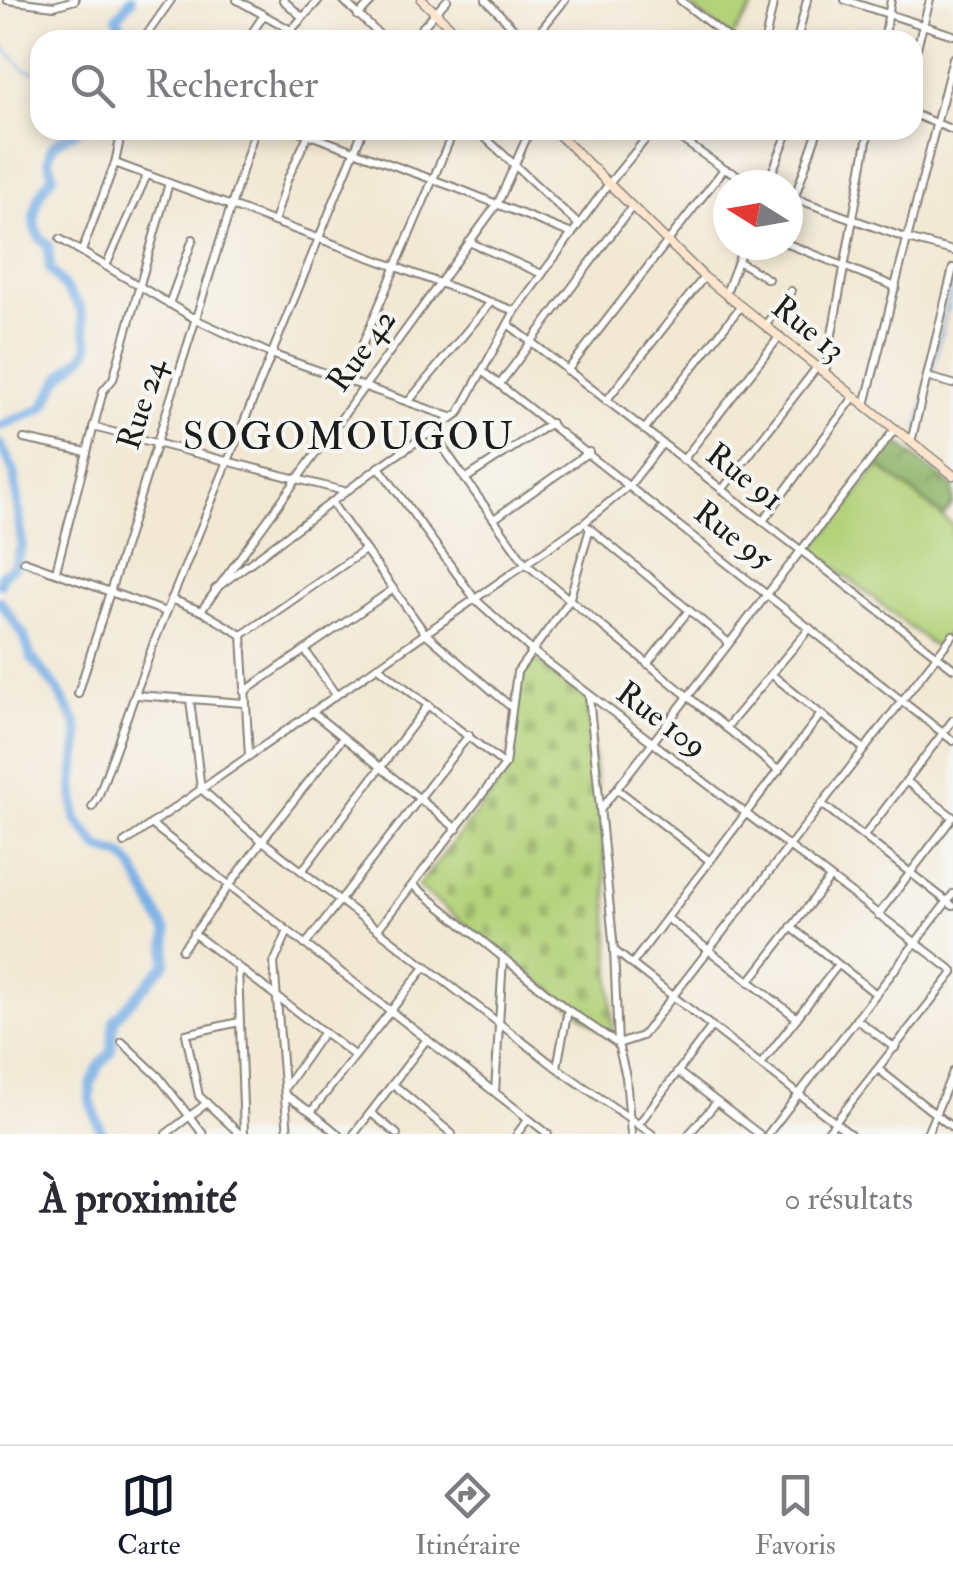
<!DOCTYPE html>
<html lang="fr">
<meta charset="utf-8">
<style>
body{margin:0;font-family:"IM FELL Double Pica",serif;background:#f7f7f7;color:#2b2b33}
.compass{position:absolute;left:713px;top:170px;width:90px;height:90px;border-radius:50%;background:#fff;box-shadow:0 5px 15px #0003;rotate:281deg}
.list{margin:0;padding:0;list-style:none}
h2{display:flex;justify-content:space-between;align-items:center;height:130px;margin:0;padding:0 40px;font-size:42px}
h2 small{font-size:32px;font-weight:400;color:#7c7c81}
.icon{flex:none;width:55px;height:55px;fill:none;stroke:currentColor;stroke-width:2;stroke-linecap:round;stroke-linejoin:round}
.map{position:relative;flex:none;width:953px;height:1134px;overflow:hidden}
.search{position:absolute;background:#fff;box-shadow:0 5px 15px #0003;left:30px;right:30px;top:30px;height:110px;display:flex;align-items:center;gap:25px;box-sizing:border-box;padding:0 35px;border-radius:30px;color:#7c7c81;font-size:38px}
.sheet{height:310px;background:#fff}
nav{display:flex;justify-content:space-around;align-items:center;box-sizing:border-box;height:140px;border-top:2px solid #e1e1e2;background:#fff;font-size:28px;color:#7c7c81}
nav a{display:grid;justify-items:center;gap:5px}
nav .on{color:#111827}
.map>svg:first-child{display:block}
.forest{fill:url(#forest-crowns);stroke:#556842;stroke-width:2.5}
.cemetery{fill:url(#cemetery-stones);stroke:#68774a;stroke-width:2.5}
.pitch{fill:#b3d279;stroke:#68774a;stroke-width:2.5}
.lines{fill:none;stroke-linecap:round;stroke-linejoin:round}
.stream{stroke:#76aee6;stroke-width:2.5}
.river{stroke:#76aee6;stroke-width:10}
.street-casing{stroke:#878278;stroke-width:10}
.secondary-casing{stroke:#878278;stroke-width:11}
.street{stroke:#fff;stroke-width:6}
.secondary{stroke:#fce5cf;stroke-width:8}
.labels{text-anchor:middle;stroke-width:8;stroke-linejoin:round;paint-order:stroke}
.street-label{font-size:32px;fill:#1c1c1c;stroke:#f6f6f2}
.quarter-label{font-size:38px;letter-spacing:2.5px;fill:#1c1c1c;stroke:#f6f6f2}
</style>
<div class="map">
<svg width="953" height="1134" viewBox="0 0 953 1134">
<defs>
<pattern id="forest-crowns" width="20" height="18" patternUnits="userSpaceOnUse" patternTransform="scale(2.5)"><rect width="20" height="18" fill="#8eb469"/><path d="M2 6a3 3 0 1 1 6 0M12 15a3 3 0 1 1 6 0" fill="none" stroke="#739256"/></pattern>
<pattern id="cemetery-stones" width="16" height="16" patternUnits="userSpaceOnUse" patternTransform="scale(2.5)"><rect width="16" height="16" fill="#b3d279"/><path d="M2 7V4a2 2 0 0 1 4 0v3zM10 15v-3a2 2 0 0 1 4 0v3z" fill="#99b468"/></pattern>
</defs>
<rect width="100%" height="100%" fill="#f6f6f2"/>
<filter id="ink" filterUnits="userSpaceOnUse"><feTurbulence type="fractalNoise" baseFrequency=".01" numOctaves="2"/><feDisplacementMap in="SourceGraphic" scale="20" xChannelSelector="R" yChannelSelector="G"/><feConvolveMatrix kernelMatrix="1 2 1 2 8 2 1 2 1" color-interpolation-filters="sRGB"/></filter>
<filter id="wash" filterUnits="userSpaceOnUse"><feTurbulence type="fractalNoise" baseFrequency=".0048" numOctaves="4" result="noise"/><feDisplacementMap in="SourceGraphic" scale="40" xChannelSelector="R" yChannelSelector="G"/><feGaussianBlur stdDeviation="2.25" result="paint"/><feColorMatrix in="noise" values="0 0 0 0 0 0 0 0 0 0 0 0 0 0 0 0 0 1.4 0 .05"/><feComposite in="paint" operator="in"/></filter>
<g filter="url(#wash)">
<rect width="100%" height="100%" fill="#f2e8d3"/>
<!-- forest -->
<path class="forest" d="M894 440 953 487V504L943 516 876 463Z"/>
<!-- cemetery -->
<path class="cemetery" d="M535 659 588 700 607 887 613 1036 610 1037 418 887 507 774 521 677Z"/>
<!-- pitch -->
<g class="pitch">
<path d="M683 0H758L731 39Z"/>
<path d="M879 466 953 525V625L936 648 813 550Z"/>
</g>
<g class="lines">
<!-- stream -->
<g class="stream">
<path d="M0 44 24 69 40 73"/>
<path d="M918 431 953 282"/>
</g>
<!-- river -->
<g class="river">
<path d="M119 40 122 29 117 17 131 0"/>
<path d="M0 426 43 408 61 376 84 356 89 347 80 307 50 269 48 245C23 228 37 194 53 175 42 145 56 143 77 130"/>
<path d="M0 444 14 472 22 545 15 565 3 575 0 584"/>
<path d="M0 601 24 636 31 657 57 689 76 723 79 737 73 785 76 819 99 848 123 856 133 867 167 933 166 963 114 1020 111 1052 97 1069 91 1084 90 1100 102 1134"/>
</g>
</g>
</g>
<g filter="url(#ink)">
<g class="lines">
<!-- street casing -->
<g class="street-casing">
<g id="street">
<path d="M7 0 54 6 75 0"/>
<path d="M237 0 291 30"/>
<path d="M283 0 302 17"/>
<path d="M343 0 385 40"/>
<path d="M486 0 525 40"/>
<path d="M680 0 731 40"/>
<path d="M845 0 953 35"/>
<path d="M358 16 373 0"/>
<path d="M143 40 171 0"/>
<path d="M247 40 264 15"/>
<path d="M287 40 291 30 319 0"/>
<path d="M411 40 447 0"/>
<path d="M533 40 565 0"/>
<path d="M765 40 774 0"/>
<path d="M797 40 807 0"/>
<path d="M884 40 891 0"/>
<path d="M913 62 930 0"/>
<path d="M913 114 953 130"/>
<path d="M296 130 459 189 572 234"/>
<path d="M477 130 578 224"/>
<path d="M668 130 724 169 761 185"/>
<path d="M115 163 515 311"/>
<path d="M767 185 789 130"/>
<path d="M788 196 908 239 953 251"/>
<path d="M794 199 818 130"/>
<path d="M274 222 287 180 308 135"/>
<path d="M60 239 195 319 271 354 451 417"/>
<path d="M469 242 542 274"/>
<path d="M788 244 896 287"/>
<path d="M82 251 115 163 122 130"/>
<path d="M738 261 768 279"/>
<path d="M106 266 147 175"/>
<path d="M726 293 744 245"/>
<path d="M169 304 193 239"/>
<path d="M508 324 953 668"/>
<path d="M766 324 791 291"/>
<path d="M482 371 953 741"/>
<path d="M567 371 724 169"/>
<path d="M825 373 869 130"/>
<path d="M927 377 953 384"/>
<path d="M346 383 454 130"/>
<path d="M500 384 631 208"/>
<path d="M606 401 704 277"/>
<path d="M408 402 491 302"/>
<path d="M865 405 953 58"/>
<path d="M93 427 344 491"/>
<path d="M644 430 741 306"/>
<path d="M432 432 525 563 779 771"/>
<path d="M24 439 87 452"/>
<path d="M911 442 953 268"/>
<path d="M683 460 780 336"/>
<path d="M379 467 475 599 531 650 953 971"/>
<path d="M465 479 551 423"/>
<path d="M722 490 817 367"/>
<path d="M331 502 425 633 511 707"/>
<path d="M494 519 589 452"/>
<path d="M763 521 854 397"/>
<path d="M588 527 729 643"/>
<path d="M24 561 166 612"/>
<path d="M56 571 103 391 113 379 169 183"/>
<path d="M215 589 379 467 459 413 515 311 608 185 653 130"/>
<path d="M171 599 201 611 242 635"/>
<path d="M201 611 498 203 530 130"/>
<path d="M242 635 365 550"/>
<path d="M242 635 249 756"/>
<path d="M305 650 336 695"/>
<path d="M647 664 689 610"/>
<path d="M377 666 505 765"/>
<path d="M771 674 864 749"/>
<path d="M244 692 392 590"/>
<path d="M78 694 255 130"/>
<path d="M136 695 244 703"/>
<path d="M589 696 614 950 618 1044 626 1077 631 1134"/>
<path d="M190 700 201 789 246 828 557 1068 652 1134"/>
<path d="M312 712 457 829"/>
<path d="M726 728 810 628"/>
<path d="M617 789 710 861"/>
<path d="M822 804 953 906"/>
<path d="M92 807 98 797 153 645 363 130"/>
<path d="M601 809 895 429"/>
<path d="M151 824 548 1134"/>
<path d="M864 836 953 720"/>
<path d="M124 843 584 523 630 485 662 444"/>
<path d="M302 871 428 705"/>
<path d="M413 885 568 1010 618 1044 642 1036 953 635"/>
<path d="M878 915 953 817 906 781"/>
<path d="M667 918 797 1018"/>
<path d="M791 927 876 994"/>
<path d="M378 929 505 765 517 672 569 601 590 528"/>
<path d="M288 931 274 963 288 1134"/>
<path d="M193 933 355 1056"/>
<path d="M305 945 469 735"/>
<path d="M182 950 262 841 342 739"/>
<path d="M615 951 850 1134"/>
<path d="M632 964 821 714"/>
<path d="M238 968 244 1134"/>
<path d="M749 982 830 878"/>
<path d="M856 1019 895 1048"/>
<path d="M239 1022 186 1034 199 1096 240 1134"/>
<path d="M122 1042 159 1077 203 1134"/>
<path d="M761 1064 838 965"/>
<path d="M557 1067 568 1010"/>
<path d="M878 1069 953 1128"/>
<path d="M678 1072 759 1134"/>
<path d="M393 1084 452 1134"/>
<path d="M286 1086 323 1033"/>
<path d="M495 1092 503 958"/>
<path d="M287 1096 311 1112"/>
<path d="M371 1113 397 1134"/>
<path d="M638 1125 712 1026"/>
<path d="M166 1134 207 1103"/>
<path d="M338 1134 311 1112 426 966"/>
<path d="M354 1134 427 1039"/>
<path d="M517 1134 528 1119"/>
<path d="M689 1134 717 1102"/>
<path d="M768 1134 953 894"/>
<path d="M826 1134 953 973"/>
<path d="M927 1134 953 1072"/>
</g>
</g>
<!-- secondary casing -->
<g class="secondary-casing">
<g id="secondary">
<path d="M422 0 464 40"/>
<path d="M554 130 704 277 953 475"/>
</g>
</g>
<!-- street -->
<use href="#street" class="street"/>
<!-- secondary -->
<use href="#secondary" class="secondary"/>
</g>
</g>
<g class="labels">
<!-- street labels -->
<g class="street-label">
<text transform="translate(809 328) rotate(39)" y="11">Rue 13</text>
<text transform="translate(361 350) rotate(-54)" y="11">Rue 42</text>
<text transform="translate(141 404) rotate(-72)" y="11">Rue 24</text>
<text transform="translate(745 476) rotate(38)" y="11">Rue 91</text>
<text transform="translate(734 535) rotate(38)" y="11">Rue 95</text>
<text transform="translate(662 719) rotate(37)" y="11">Rue 109</text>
</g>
<!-- quarter labels -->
<g class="quarter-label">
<text x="349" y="449">SOGOMOUGOU</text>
</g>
</g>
</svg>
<svg class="compass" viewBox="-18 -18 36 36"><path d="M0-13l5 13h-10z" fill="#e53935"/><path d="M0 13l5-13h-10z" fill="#7c7c81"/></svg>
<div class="search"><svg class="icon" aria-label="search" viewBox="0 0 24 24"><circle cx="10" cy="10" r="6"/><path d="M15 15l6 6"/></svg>Rechercher</div>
</div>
<section class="sheet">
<h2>À proximité<small>0 résultats</small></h2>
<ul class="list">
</ul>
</section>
<nav>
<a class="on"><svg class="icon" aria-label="map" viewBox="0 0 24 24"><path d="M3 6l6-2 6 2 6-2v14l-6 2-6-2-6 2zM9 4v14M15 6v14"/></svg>Carte</a>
<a><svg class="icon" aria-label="directions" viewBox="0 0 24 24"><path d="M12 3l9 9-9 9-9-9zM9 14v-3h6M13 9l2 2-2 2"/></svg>Itinéraire</a>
<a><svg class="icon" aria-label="saved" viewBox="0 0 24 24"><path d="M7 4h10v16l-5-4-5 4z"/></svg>Favoris</a>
</nav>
